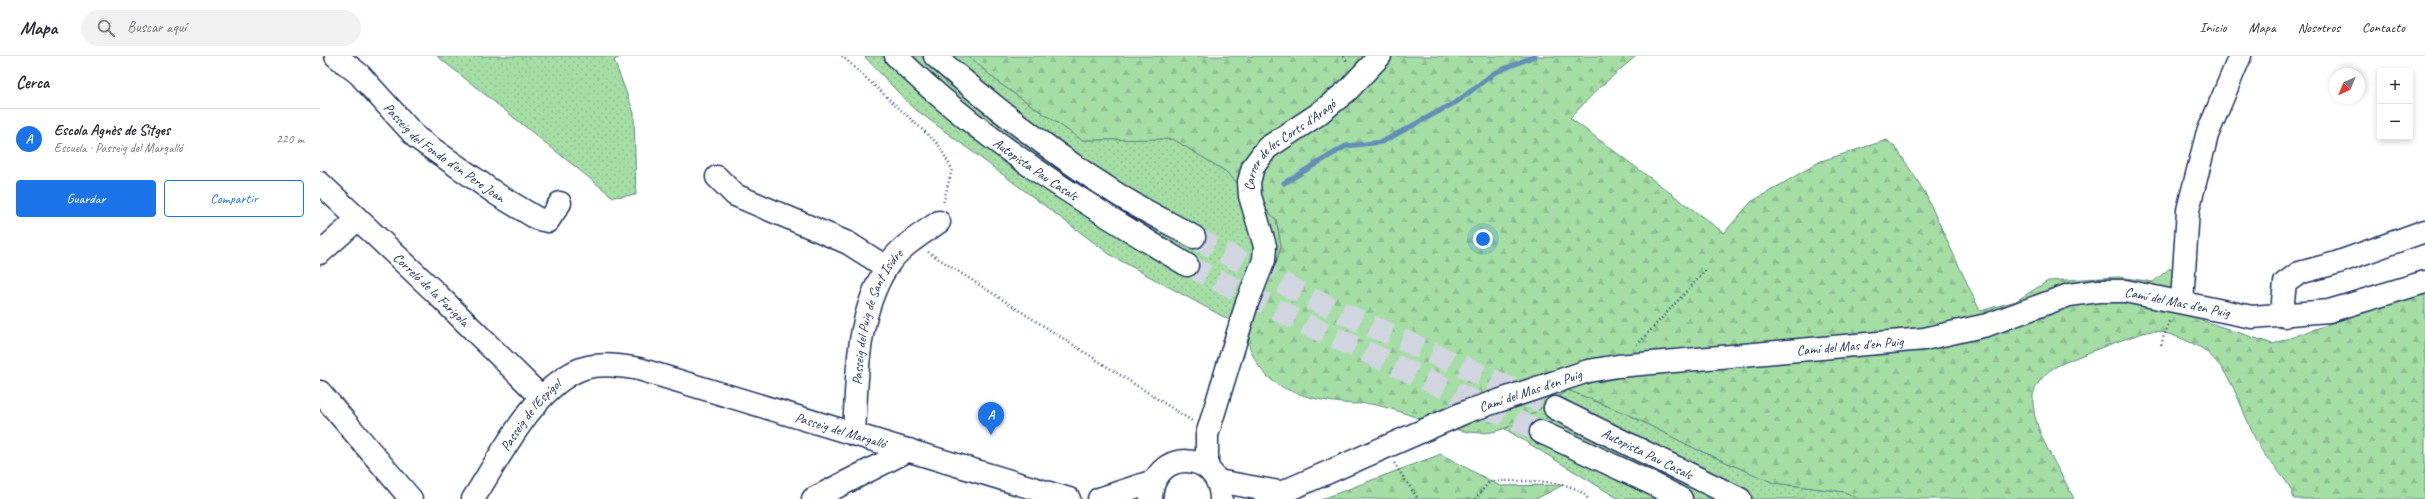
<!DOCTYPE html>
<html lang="es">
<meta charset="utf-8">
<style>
body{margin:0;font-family:Caveat,sans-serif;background:#f2f2f3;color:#2b2b33}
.controls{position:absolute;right:12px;top:12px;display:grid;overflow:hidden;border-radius:4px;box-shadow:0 2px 6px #0003}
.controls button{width:36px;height:36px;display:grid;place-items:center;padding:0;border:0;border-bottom:1px solid #e1e1e2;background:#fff;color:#2b2b33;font:20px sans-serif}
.compass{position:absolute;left:2009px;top:12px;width:36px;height:36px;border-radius:50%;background:#fff;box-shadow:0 2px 6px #0003;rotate:223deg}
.you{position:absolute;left:1163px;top:183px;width:14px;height:14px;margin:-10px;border:3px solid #fff;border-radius:50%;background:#1a73e8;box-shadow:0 0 0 6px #1a73e833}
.badge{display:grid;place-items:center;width:26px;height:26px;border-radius:50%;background:#1a73e8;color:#fff;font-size:13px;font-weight:700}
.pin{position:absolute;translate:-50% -33px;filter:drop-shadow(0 1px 2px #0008)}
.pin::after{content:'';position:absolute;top:21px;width:14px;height:12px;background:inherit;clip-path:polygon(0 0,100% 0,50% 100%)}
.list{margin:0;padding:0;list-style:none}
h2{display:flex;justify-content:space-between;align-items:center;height:52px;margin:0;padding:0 16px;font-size:17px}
h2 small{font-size:13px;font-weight:400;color:#7c7c81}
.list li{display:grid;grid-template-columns:26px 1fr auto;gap:12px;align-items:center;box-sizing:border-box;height:60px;padding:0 16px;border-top:1px solid #e1e1e2}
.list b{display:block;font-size:15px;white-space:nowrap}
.list p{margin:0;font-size:13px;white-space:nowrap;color:#7c7c81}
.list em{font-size:13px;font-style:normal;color:#7c7c81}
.actions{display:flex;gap:8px;padding:12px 16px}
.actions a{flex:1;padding:9px 0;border:1px solid #1a73e8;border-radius:4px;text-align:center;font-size:14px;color:#1a73e8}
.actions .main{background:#1a73e8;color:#fff}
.icon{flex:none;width:22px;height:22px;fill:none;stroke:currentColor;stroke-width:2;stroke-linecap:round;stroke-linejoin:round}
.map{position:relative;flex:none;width:2105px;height:443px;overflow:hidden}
header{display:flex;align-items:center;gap:24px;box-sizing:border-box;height:56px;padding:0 20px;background:#fff;border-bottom:1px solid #e1e1e2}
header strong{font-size:19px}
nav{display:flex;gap:22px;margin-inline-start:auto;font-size:14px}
.search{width:280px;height:36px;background:#f2f2f3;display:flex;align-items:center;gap:10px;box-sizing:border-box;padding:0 14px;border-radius:22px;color:#7c7c81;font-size:15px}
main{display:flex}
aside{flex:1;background:#fff}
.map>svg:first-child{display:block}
.grass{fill:url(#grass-dots);stroke:#608681}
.forest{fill:url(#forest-firs);stroke:#608681}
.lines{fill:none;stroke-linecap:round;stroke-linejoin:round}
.stream{stroke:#638eb7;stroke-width:5}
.highway-tunnel{stroke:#d1d5df;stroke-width:22;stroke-dasharray:22 11;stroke-linecap:butt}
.minor-casing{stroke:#1b2f5e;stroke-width:25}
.highway-casing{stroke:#1b2f5e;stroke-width:25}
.path{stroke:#1b2f5e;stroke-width:2.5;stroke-dasharray:1 3;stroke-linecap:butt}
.minor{stroke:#fff;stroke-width:22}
.highway{stroke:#fff;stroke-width:22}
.labels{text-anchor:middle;stroke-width:3.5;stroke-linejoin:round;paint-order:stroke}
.street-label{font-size:14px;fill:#1b2f5e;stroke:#fff}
</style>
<header>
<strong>Mapa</strong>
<div class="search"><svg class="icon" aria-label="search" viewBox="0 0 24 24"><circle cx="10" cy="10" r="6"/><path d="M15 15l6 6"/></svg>Buscar aquí</div>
<nav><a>Inicio</a><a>Mapa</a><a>Nosotros</a><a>Contacto</a></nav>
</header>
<main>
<aside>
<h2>Cerca<small></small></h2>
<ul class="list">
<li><span class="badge">A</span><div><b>Escola Agnès de Sitges</b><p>Escuela · Passeig del Margalló</p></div><em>220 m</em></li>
</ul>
<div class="actions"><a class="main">Guardar</a><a>Compartir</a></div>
</aside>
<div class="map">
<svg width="2105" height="443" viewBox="0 0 2105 443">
<defs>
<pattern id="grass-dots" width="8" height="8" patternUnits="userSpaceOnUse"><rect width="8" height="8" fill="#a4dea4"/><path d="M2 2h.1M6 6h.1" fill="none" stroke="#8dbf90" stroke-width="1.8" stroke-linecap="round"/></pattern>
<pattern id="forest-firs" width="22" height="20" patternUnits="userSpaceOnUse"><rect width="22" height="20" fill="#a4dea4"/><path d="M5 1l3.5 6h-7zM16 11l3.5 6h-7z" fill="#8dbf90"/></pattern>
</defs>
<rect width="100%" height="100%" fill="#fff"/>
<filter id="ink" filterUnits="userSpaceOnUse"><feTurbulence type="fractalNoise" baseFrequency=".025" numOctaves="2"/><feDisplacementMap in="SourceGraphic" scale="8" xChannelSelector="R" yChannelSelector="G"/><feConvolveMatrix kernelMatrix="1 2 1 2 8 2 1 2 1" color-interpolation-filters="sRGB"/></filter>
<g filter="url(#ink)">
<!-- grass -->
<g class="grass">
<path d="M117 0H303L294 4 314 57 316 139 293 141Z"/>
<path d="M544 0H649L679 27 762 84 853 83 905 115 956 163 961 190 957 205 924 272 792 200 591 50Z"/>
<path d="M1248 334 1307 358 1376 393 1454 427 1525 436 1538 443H1299L1185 373Z"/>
</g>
<!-- forest -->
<g class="forest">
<path d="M649 0H1316L1280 31 1250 62 1404 177 1431 146 1501 105 1567 84 1577 93 1604 135 1660 255 1696 245 1728 225 1799 221 1833 226 1850 212 1878 263 1953 288 2054 252 2105 237V443H1974C1970 423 1949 408 1939 390 1921 357 1916 319 1884 294 1875 287 1845 275 1834 275 1824 274 1742 306 1732 313 1724 318 1714 331 1713 340 1711 374 1740 413 1754 443H1538L1525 436 1454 427 1376 393 1307 358 1248 334C1225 348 1199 371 1172 376 1137 382 1086 354 1051 348 1045 347 1039 348 1033 348 1008 346 978 341 957 328 936 314 930 295 924 272L957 205 961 189 956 163 905 115 853 83 762 84 679 27Z"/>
<path d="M1121 398 1180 430 1243 429 1216 443H1002Z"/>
</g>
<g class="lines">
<!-- stream -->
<path class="stream" d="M964 127 1026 90 1062 86 1138 45 1174 17 1215 0"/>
<!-- highway-tunnel -->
<g class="highway-tunnel">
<path d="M874 181 1000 247 1235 352"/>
<path d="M867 209 994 272 1221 376"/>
</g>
<!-- minor casing -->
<g class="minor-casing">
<g id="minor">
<path id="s1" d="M16 0 39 18 97 82 178 139 218 163 228 165 240 147"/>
<path d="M397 121 415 139 528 187 566 211"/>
<path id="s2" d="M0 127 114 235 221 341"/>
<path d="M0 197 38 163"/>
<path d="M1862 246 1868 154 1887 79 1920 0"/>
<path d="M1964 260 1963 245 1965 227 1979 217 2016 207 2105 175"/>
<path d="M0 336 91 443"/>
<path id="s3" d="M534 378C537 322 536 261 566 212 578 192 600 179 619 166"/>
<path id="s4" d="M887 412V379L927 247 944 204 945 190 930 140 929 126 933 111 947 92 997 59 1027 35 1060 0"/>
<path d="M898 425 964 437"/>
<path id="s5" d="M153 443C180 402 215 328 264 312 282 307 302 310 319 313L749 443"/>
<path d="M493 443 589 394"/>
<path d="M779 443 834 425"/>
<path d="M831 443C832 392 900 393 901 443"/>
<path id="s6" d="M947 443 1148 355 1268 315 1298 310 1604 283 1667 269 1749 239 1778 235H1805L1932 261 2009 255 2105 226"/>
</g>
</g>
<!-- highway casing -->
<g class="highway-casing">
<g id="highway">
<path id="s7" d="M576 0C660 84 766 148 867 209"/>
<path d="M615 0C671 49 731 96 794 136 820 153 848 166 874 181"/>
<path id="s8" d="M1235 352 1420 443"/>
<path d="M1221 376 1333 428 1361 443"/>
</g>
</g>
<!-- path -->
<g class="path">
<path d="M522 0 618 88 632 113 623 148"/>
<path d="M1024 0 1028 7"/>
<path d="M608 196 872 365"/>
<path d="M1317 289 1387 213"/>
<path d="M1841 289 1850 263"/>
<path d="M1074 407 1098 443"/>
<path d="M1155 443 1170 425C1196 426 1253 420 1268 443"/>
</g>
<!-- minor -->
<use href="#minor" class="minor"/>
<!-- highway -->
<use href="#highway" class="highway"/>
</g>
</g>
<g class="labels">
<!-- street labels -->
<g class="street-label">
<text dy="5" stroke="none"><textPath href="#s4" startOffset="353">Carrer de les Corts d'Aragó</textPath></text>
<text dy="5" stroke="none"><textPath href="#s1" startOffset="146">Passeig del Fondo d'en Pere Joan</textPath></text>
<text dy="5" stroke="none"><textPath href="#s7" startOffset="180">Autopista Pau Casals</textPath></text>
<text dy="5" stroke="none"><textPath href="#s2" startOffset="154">Correló de la Farigola</textPath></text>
<text dy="5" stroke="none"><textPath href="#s6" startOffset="945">Camí del Mas d'en Puig</textPath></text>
<text dy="5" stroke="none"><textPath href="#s3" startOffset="121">Passeig del Puig de Sant Isidre</textPath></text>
<text dy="5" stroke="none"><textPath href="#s6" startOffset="609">Camí del Mas d'en Puig</textPath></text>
<text dy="5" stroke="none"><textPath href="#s6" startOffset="285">Camí del Mas d'en Puig</textPath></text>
<text dy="5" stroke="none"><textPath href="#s5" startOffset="102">Passeig de l'Espígol</textPath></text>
<text dy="5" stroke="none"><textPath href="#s5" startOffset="441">Passeig del Margalló</textPath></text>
<text dy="5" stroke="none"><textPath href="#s8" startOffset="103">Autopista Pau Casals</textPath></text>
</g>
</g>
</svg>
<div class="controls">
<button>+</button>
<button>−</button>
</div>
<svg class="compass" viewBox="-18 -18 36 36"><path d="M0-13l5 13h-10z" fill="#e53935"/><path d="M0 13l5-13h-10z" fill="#7c7c81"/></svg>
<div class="you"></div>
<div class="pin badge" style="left:671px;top:379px">A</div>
</div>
</main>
